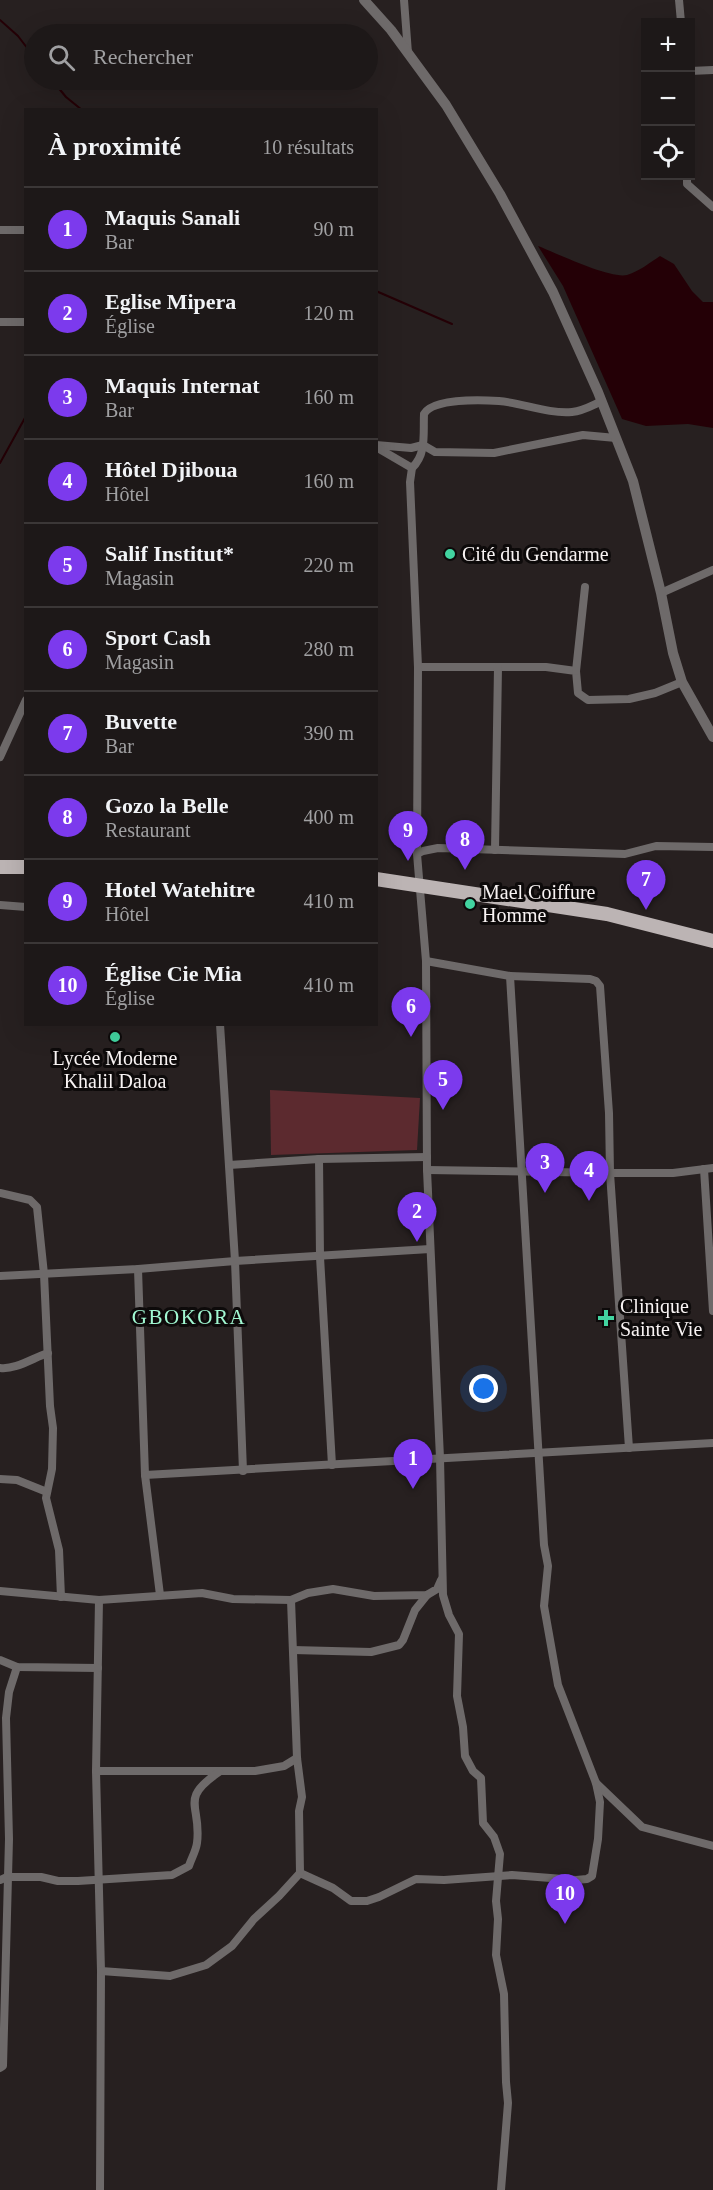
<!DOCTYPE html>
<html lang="fr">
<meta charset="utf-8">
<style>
body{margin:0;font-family:Georgia,serif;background:#252121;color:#f1f3f6}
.controls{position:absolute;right:18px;top:18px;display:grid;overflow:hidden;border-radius:0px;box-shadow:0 6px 24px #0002}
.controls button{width:54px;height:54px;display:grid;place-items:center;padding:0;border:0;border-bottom:2px solid #3b3737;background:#1d1818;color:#f1f3f6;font:30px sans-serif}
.you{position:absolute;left:484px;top:1389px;width:21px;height:21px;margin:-15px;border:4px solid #fff;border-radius:50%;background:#1a73e8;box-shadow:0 0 0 9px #1a73e833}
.badge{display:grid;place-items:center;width:39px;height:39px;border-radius:50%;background:#7c3aed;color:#fff;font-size:20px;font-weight:700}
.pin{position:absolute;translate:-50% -50px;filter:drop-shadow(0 2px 3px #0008)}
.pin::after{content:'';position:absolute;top:32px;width:21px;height:18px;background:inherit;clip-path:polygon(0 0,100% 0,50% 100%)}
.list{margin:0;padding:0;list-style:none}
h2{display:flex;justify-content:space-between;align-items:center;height:78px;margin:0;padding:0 24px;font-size:26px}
h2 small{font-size:20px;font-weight:400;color:#a0a0a2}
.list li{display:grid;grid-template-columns:39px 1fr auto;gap:18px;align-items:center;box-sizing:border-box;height:84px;padding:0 24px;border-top:2px solid #3b3737}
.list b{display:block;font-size:22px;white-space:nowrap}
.list p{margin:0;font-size:20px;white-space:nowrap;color:#a0a0a2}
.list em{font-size:20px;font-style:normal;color:#a0a0a2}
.icon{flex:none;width:33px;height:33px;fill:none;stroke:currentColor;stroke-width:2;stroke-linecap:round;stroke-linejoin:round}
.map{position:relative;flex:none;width:713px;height:2190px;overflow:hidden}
.search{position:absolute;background:#1d1818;box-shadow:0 6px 24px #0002;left:24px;top:24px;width:354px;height:66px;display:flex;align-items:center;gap:15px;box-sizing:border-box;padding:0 21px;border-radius:33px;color:#a0a0a2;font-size:22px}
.panel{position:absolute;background:#1d1818;box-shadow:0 6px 24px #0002;left:24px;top:108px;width:354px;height:918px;border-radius:0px}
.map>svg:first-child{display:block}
.green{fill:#5c2a2f}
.water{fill:#240006}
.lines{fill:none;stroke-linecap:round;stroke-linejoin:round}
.stream{stroke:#240006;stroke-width:2}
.minor{stroke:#6e6a6a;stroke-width:8}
.tertiary{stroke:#6e6a6a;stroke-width:10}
.primary{stroke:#bcb4b4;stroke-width:14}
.poi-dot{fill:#42d4a0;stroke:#0d0a0a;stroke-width:2}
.labels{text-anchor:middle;stroke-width:6;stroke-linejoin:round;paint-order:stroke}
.poi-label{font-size:20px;fill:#f8f3f3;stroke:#0d0a0a;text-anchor:start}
.neighbourhood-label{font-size:21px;letter-spacing:1.5px;fill:#a1f8d2;stroke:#0d0a0a}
</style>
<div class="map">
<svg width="713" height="2190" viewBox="0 0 713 2190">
<rect width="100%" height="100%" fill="#272020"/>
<!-- green -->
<path class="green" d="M270 1090 420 1098 417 1150 271 1155Z"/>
<!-- water -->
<path class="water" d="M538 246C556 253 610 279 627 275 638 272 651 262 660 256L674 264 692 291 703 302H713V428L688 424 646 426 622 419 563 286Z"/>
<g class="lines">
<!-- stream -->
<g class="stream">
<path d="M0 20 18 36 34 57"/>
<path d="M52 80 66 97 82 110"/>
<path d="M376 291 452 324"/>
<path d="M0 463 26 416"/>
</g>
<!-- minor -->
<g class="minor">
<path d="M404 0 408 53"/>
<path d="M679 0 681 22"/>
<path d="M690 71 713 70"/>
<path d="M687 176V184L713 207"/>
<path d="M0 230H26"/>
<path d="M0 322H26"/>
<path d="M376 445 411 448 423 445 435 452 494 453 583 435 616 438"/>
<path d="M376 447 412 468"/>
<path d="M661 593 713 570"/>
<path d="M418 667H546L576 671 578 693 588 700 629 699 655 693 682 682"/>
<path d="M576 671 585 587"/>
<path d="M0 757 26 700"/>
<path d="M495 850 498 667"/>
<path d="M417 854 423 851 438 848 625 854 656 846 713 847"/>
<path d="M0 905 26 907"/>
<path d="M510 976 590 979 596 981 600 986 609 1113 610 1173 629 1448"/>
<path d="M220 1024 235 1261 243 1471"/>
<path d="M319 1159 320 1257 332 1465"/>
<path d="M229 1165 319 1159 427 1157"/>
<path d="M704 1169 713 1311"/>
<path d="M427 1170 610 1173H673L713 1168"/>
<path d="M0 1193 30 1200 37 1207 44 1274 50 1406 53 1428 52 1469 46 1498 59 1550 61 1597"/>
<path d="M138 1269 145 1475 160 1595"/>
<path d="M0 1276 138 1269 235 1261 430 1249"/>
<path d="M0 1368C15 1370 33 1358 48 1353"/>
<path d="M145 1475 713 1443"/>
<path d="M0 1479 17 1480 47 1492"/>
<path d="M0 1591 99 1600 202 1593 233 1599 291 1600 308 1593 333 1589 374 1596 427 1595 437 1589 441 1580"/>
<path d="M99 1600 96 1771 101 1971 100 2190"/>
<path d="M293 1650 371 1652 399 1645 403 1640 415 1610 427 1595"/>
<path d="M0 1660 17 1667 98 1668"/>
<path d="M96 1771H255L284 1766 297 1758"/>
<path d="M596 1783 642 1827 713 1846"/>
<path d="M300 1873 333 1888 351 1901H367L379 1897 416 1879 444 1880 512 1875 576 1880 587 1879 592 1876 598 1839 600 1802 596 1783 558 1685 544 1606 548 1566 544 1545 510 976 426 961"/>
<path d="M0 1880 7 1877H41L58 1881H78L172 1875 189 1866C191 1859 196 1851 197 1843 202 1805 178 1800 219 1772"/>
<path d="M101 1971 170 1976 206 1965 232 1946 254 1919 279 1896 300 1873 299 1811 302 1797 297 1758 291 1600"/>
<path d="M0 2068 3 2066 9 1839 6 1718 9 1692 17 1667"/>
<path d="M501 2190 508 2103 506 2082 504 1994 496 1955 498 1919 496 1901 500 1854 494 1837 483 1823 481 1778 473 1771 465 1756 463 1727 457 1696 459 1634 449 1615 443 1595 440 1458 427 1170 426 961 417 854 418 667 410 482 412 468C427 454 423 433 424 414 433 398 482 400 499 401 523 403 547 414 572 412 583 411 591 406 602 401"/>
</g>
<!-- tertiary -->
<path class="tertiary" d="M364 0 391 30 446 105 500 194 553 292 598 392 633 481 661 593 673 653 682 682 713 737"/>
<!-- primary -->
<g class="primary">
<path d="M0 867H26"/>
<path d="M376 879 607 914 713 941"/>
</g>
</g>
<!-- markers -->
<g class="poi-dot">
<circle cx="450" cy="554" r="6"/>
<circle cx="470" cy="904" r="6"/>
<circle cx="115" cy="1037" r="6"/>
<path d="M603 1309h6v6h6v6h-6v6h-6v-6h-6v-6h6z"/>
</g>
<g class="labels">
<!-- poi labels -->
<g class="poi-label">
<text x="462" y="561">Cité du Gendarme</text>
<text x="482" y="899">Mael Coiffure<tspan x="482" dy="23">Homme</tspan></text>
<text x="115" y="1065" text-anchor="middle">Lycée Moderne<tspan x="115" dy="23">Khalil Daloa</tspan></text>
<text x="620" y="1313">Clinique<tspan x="620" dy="23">Sainte Vie</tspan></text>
</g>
<!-- neighbourhood labels -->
<g class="neighbourhood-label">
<text x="189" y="1324">GBOKORA</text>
</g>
</g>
</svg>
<div class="controls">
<button>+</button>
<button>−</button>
<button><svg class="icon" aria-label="locate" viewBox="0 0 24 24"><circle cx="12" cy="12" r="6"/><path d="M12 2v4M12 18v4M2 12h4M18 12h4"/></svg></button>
</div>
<div class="you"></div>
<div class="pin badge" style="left:413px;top:1489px">1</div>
<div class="pin badge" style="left:417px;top:1242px">2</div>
<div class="pin badge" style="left:545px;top:1193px">3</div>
<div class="pin badge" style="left:589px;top:1201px">4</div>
<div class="pin badge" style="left:443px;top:1110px">5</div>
<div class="pin badge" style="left:411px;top:1037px">6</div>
<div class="pin badge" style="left:646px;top:910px">7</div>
<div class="pin badge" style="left:465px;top:870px">8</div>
<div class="pin badge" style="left:408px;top:861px">9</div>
<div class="pin badge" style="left:565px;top:1924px">10</div>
<div class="search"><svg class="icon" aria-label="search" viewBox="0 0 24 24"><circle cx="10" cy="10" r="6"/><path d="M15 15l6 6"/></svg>Rechercher</div>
<section class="panel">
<h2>À proximité<small>10 résultats</small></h2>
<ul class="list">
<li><span class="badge">1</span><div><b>Maquis Sanali</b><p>Bar</p></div><em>90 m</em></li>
<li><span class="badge">2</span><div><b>Eglise Mipera</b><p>Église</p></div><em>120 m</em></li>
<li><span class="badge">3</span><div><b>Maquis Internat</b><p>Bar</p></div><em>160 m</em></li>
<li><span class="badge">4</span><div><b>Hôtel Djiboua</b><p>Hôtel</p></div><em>160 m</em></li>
<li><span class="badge">5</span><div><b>Salif Institut*</b><p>Magasin</p></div><em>220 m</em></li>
<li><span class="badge">6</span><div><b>Sport Cash</b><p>Magasin</p></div><em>280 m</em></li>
<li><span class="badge">7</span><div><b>Buvette</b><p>Bar</p></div><em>390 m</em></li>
<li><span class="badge">8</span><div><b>Gozo la Belle</b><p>Restaurant</p></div><em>400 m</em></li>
<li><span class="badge">9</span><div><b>Hotel Watehitre</b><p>Hôtel</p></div><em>410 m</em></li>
<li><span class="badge">10</span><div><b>Église Cie Mia</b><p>Église</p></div><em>410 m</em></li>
</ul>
</section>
</div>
